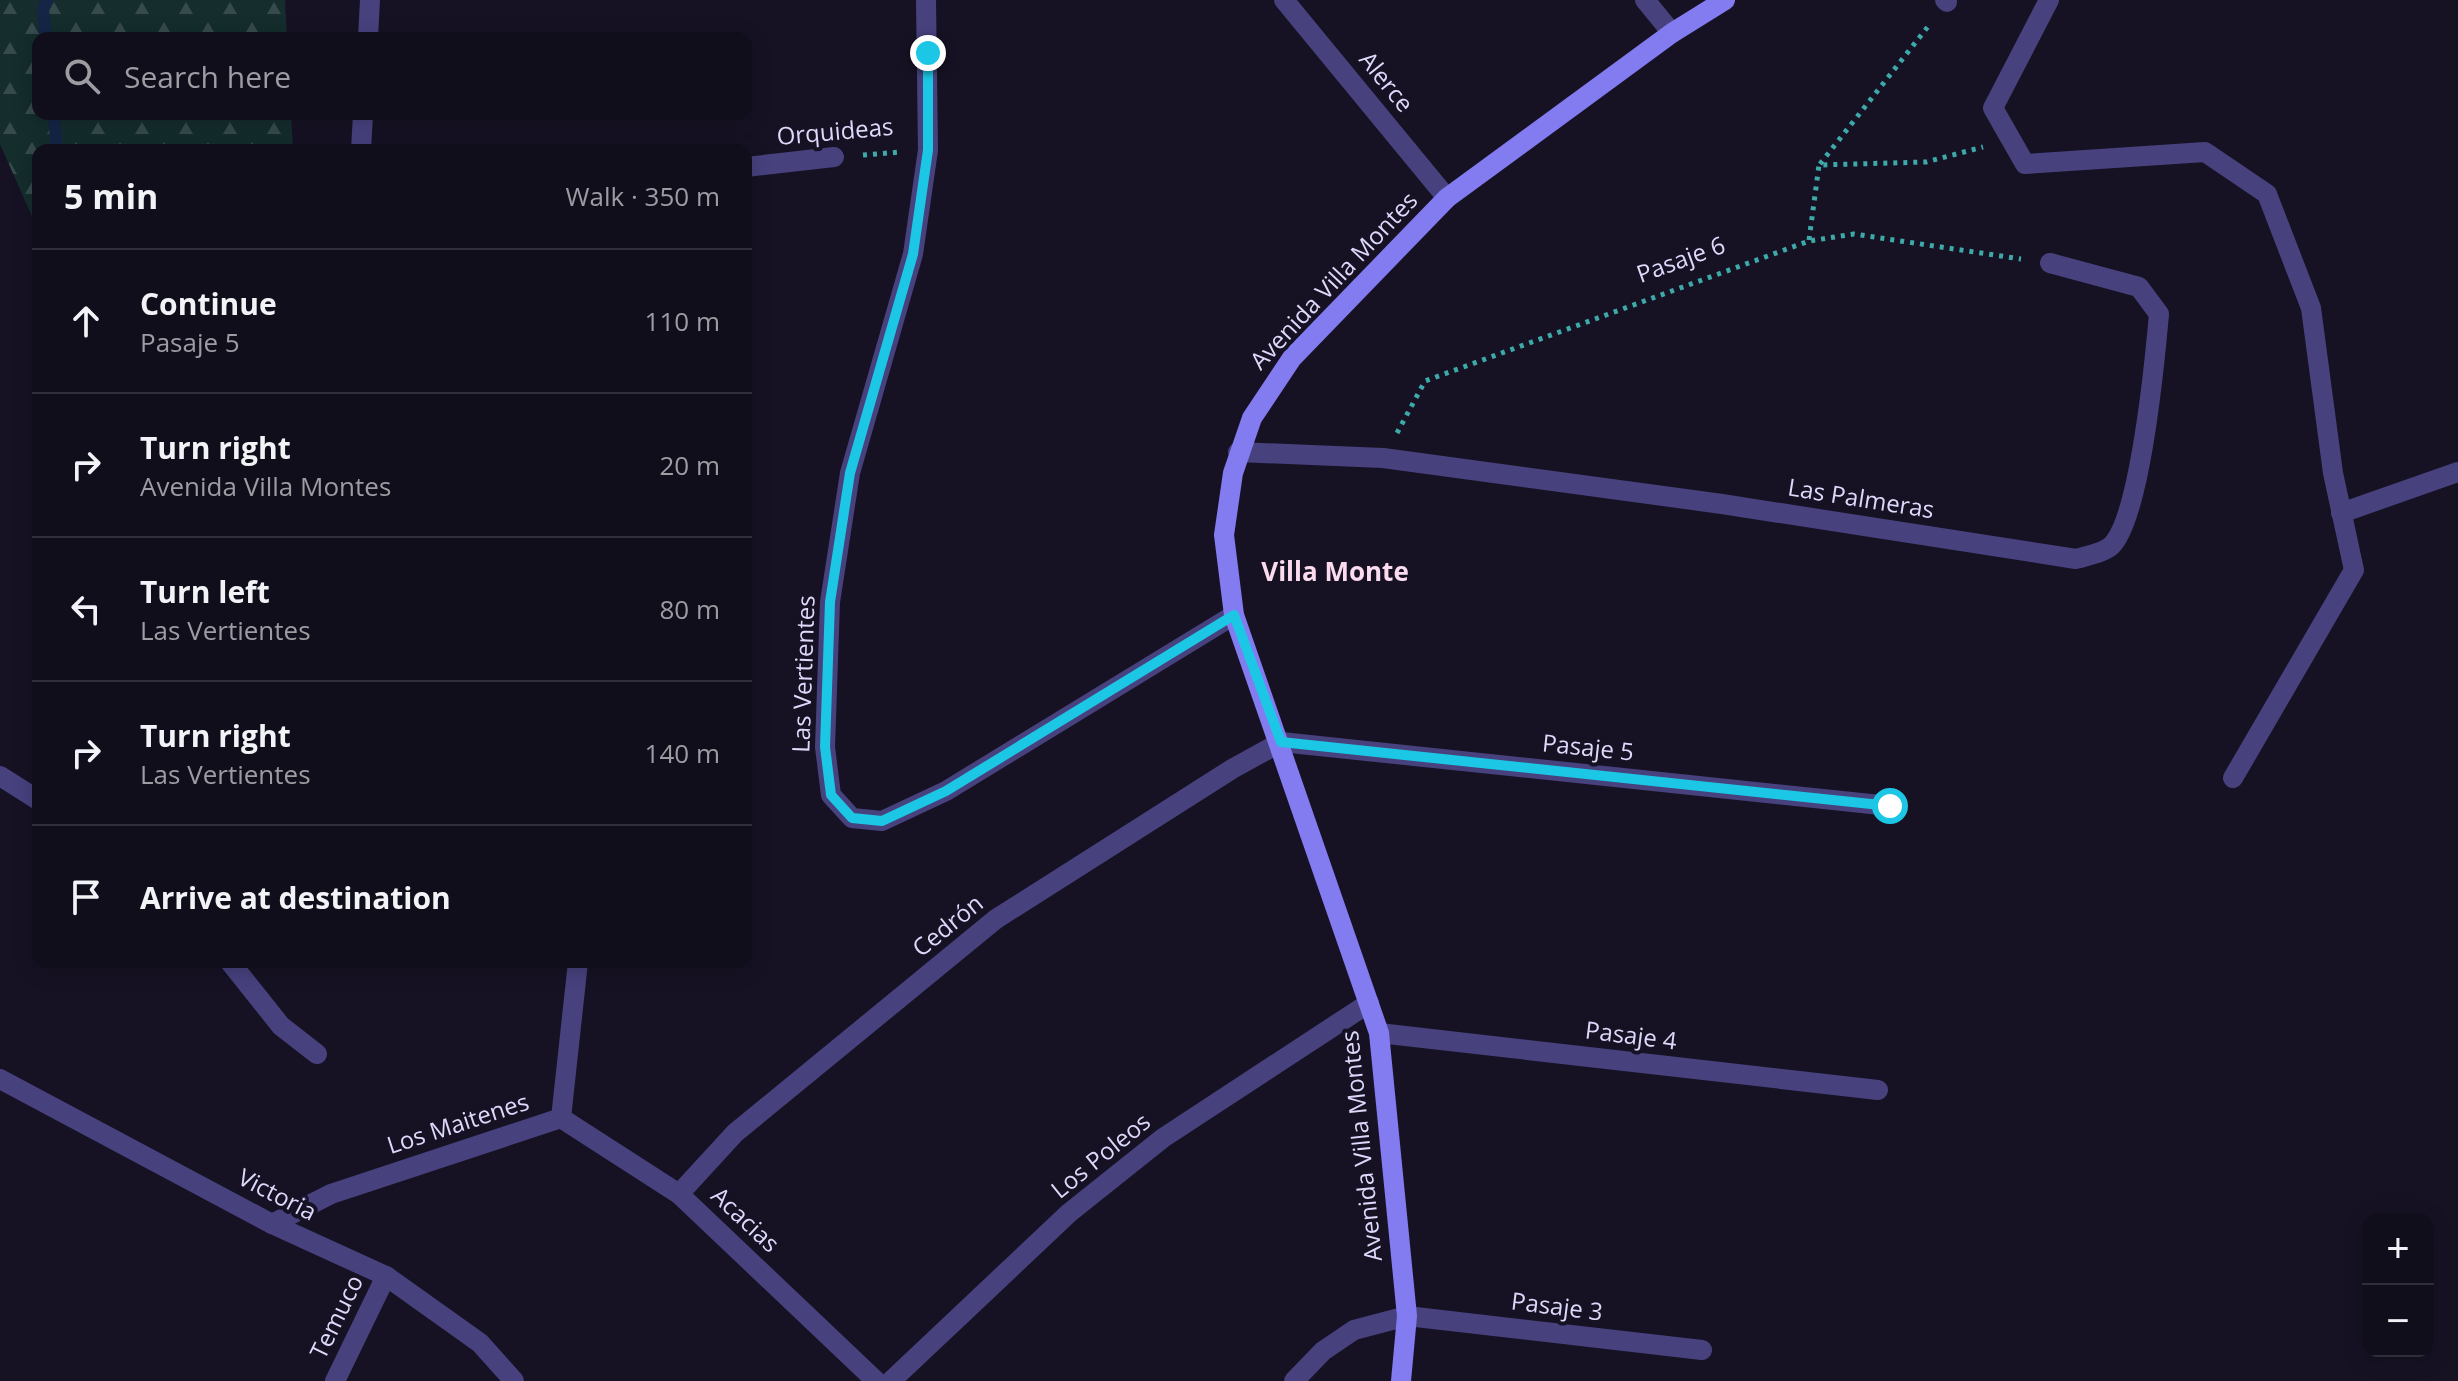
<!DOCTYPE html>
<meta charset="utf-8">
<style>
body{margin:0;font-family:"Open Sans",sans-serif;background:#191724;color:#f1f3f6}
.controls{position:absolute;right:24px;bottom:24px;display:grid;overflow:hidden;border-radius:16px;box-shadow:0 4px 20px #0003}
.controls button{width:72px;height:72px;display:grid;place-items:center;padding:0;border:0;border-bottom:2px solid #302e3a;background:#100e1b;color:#f1f3f6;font:40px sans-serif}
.stop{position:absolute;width:24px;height:24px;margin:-18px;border:6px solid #1bc7e5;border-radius:50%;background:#fff}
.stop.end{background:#1bc7e5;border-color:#fff;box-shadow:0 2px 8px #0008}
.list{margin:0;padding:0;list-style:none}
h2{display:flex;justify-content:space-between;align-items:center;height:104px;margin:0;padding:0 32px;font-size:34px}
h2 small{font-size:26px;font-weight:400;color:#9c9ca3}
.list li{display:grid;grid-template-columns:52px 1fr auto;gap:24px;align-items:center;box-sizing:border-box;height:144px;padding:0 32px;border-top:2px solid #302e3a}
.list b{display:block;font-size:30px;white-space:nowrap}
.list p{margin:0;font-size:26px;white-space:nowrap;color:#9c9ca3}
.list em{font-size:26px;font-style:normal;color:#9c9ca3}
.icon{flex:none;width:44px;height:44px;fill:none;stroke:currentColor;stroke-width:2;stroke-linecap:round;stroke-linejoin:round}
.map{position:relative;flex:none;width:2458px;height:1381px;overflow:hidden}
.search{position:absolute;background:#100e1b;box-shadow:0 4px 20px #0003;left:32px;top:32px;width:720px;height:88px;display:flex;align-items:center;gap:20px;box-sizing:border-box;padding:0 28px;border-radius:16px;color:#9c9ca3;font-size:30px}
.panel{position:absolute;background:#100e1b;box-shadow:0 4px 20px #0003;left:32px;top:144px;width:720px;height:824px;border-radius:16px}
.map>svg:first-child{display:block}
.forest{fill:url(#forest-firs)}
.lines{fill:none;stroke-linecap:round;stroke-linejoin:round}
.stream{stroke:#142546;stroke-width:12}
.path{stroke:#3daaa9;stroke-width:5;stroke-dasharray:4 6;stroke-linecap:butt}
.street{stroke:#47427e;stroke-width:20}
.secondary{stroke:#837bf0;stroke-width:20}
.route{stroke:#1bc7e5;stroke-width:10}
.labels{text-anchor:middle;stroke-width:8;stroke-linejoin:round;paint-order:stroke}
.street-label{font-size:24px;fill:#ded9fb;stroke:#161224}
.neighbourhood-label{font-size:26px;font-weight:bold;fill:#fbdbee;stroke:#161224}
</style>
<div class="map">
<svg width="2458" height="1381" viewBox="0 0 2458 1381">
<defs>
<pattern id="forest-firs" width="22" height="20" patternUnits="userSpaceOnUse" patternTransform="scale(2)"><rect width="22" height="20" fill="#152d2d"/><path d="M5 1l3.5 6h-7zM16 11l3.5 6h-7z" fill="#374b4c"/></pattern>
</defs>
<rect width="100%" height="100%" fill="#161224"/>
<!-- forest -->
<path class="forest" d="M0 0H285L287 38H38V114H291L293 150H38V230L0 144Z"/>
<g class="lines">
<!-- stream -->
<g class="stream">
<path d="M46 38 43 10 47 0"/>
<path d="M54 114 57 150"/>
</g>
<!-- path -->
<g class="path">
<path d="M863 155 901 152"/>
<path d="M1820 164 1930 24"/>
<path d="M1809 240 1819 165 1926 162 1983 147"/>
<path d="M1397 433 1425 381 1809 241 1854 234 2021 259"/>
</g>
<!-- street -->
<g class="street">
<path d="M926 0 928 150 913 254 850 473 830 602 825 747 831 795 852 818 882 821 946 791 1234 615"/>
<path d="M1284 0 1447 198"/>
<path d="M1645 0 1672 33"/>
<path d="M1945 0 1947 2"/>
<path d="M2049 0 1993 108 2025 164 2205 152 2267 194 2311 308 2333 473 2354 570 2233 778"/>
<path d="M368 38 370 0"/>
<path d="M361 150 363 114"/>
<path d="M746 167 834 157"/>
<path d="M1238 452 1383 458 1722 504 2076 559C2086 556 2103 553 2111 546 2140 519 2155 359 2159 314L2139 287 2050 263"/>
<path d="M2341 513 2458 472"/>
<path d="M0 776 38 800"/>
<path d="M230 962 281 1026 317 1054"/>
<path d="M1379 1033 1878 1090"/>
<path d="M0 1079 272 1224 386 1276 480 1343 514 1381"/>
<path d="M561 1118 679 1194 876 1381"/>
<path d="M561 1118 578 962"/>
<path d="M679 1194 735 1133 996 919 1232 769 1281 742 1890 806"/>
<path d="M272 1224 331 1194 561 1118"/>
<path d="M335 1381 386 1276"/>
<path d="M891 1381 1069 1213 1163 1138 1369 1003"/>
<path d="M1294 1381 1323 1351 1354 1330 1407 1316 1702 1350"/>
</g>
<!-- secondary -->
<path class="secondary" d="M1401 1381 1407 1316 1379 1033 1234 615 1224 535 1233 473 1252 418 1292 358 1447 198 1672 33 1725 0"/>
</g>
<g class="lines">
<!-- route -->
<path class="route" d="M928 53V150L913 254 850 473 830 602 825 747 831 795 852 818 882 821 946 791 1234 615 1281 742 1890 806"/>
</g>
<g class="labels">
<!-- street labels -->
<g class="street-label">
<text transform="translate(1386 82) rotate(51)" y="8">Alerce</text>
<text transform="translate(835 132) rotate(-5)" y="8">Orquideas</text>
<text transform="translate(1681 260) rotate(-20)" y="8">Pasaje 6</text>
<text transform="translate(1334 281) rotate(-47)" y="8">Avenida Villa Montes</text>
<text transform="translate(1861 499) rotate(9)" y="8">Las Palmeras</text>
<text transform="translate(804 674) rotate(-88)" y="8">Las Vertientes</text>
<text transform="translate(1588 748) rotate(6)" y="8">Pasaje 5</text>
<text transform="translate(948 926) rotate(-39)" y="8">Cedrón</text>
<text transform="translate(1631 1036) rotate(7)" y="8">Pasaje 4</text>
<text transform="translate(458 1124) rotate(-18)" y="8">Los Maitenes</text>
<text transform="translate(1362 1146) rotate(-96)" y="8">Avenida Villa Montes</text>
<text transform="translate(1101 1156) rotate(-39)" y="8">Los Poleos</text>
<text transform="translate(277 1195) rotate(27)" y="8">Victoria</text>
<text transform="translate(745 1220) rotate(43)" y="8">Acacias</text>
<text transform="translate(1557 1307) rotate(7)" y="8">Pasaje 3</text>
<text transform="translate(337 1317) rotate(-64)" y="8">Temuco</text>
</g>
<!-- neighbourhood labels -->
<g class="neighbourhood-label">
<text x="1335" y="581">Villa Monte</text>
</g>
</g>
</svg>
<div class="controls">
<button>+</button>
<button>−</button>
</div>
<div class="stop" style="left:1890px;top:806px"></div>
<div class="stop end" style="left:928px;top:53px"></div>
<div class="search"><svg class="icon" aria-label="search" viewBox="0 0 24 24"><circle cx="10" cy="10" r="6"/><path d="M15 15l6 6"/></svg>Search here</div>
<section class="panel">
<h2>5 min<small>Walk · 350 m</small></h2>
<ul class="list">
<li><svg class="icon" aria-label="ahead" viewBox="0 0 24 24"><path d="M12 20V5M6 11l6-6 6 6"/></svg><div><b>Continue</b><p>Pasaje 5</p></div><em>110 m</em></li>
<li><svg class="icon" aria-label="right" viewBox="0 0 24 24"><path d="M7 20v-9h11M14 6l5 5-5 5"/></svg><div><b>Turn right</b><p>Avenida Villa Montes</p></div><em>20 m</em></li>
<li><svg class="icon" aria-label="left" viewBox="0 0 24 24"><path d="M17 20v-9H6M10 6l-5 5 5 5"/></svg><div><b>Turn left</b><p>Las Vertientes</p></div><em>80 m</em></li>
<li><svg class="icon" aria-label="right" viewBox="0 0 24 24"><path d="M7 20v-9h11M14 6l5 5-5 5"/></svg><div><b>Turn right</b><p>Las Vertientes</p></div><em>140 m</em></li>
<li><svg class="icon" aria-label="arrive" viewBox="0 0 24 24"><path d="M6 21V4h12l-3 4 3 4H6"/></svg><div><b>Arrive at destination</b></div></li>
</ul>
</section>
</div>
